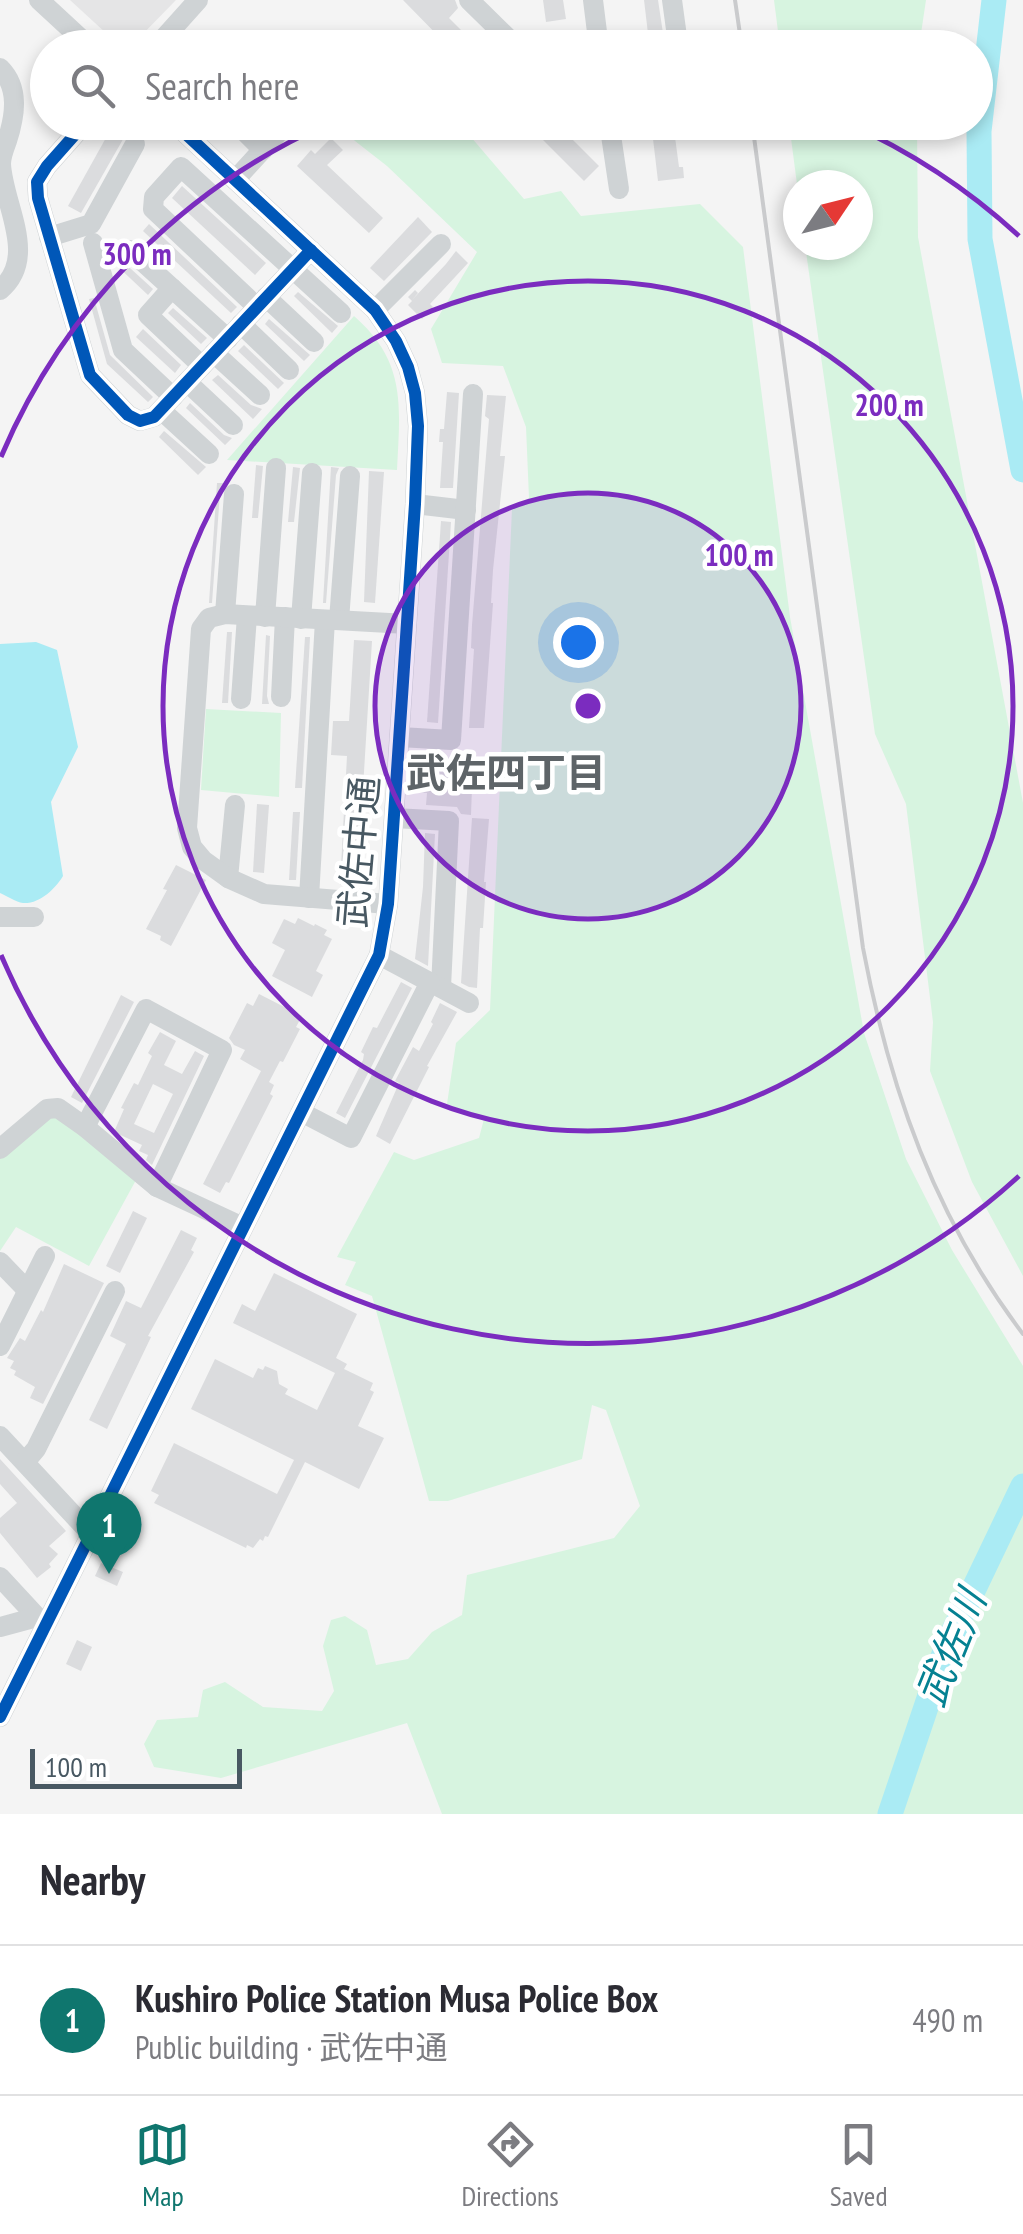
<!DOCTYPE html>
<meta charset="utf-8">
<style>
body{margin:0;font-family:"PT Sans Narrow","Noto Sans JP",sans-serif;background:#f2f2f3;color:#2b2b33}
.compass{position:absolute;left:783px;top:170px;width:90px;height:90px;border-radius:50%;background:#fff;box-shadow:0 5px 15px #0003;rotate:55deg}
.scale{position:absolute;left:30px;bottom:25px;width:212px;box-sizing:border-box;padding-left:10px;border:5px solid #485862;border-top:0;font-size:28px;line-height:35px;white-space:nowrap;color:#485862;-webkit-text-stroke:8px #fff;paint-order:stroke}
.you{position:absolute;left:578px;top:642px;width:35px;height:35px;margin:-25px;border:8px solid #fff;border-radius:50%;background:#1a73e8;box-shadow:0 0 0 15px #1a73e833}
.badge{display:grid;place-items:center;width:65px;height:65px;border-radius:50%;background:#0f766e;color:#fff;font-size:32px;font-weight:700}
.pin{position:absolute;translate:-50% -82px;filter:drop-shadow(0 2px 5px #0008)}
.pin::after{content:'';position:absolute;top:52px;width:35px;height:30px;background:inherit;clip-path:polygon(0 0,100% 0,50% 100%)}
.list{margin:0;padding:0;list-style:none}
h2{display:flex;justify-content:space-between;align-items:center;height:130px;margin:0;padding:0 40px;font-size:42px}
h2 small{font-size:32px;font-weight:400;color:#7c7c81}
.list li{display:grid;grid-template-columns:65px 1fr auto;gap:30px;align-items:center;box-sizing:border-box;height:150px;padding:0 40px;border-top:2px solid #e1e1e2}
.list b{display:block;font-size:38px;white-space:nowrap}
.list p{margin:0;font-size:32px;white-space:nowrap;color:#7c7c81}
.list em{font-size:32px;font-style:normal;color:#7c7c81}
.icon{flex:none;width:55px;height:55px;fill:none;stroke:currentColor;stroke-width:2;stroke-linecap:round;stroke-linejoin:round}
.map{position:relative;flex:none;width:1023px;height:1814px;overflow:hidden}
.search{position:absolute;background:#fff;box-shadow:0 5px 15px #0003;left:30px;right:30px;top:30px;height:110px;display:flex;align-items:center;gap:25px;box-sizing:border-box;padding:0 35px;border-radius:55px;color:#7c7c81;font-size:38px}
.sheet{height:280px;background:#fff}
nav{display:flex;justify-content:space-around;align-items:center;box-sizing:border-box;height:140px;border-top:2px solid #e1e1e2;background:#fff;font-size:28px;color:#7c7c81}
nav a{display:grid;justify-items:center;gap:5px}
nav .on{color:#0f766e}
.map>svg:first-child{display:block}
.education{fill:#e5e5e6}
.green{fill:#d7f4e0}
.water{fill:#aaebf4}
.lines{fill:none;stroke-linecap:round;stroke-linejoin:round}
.river{stroke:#aaebf4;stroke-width:25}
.building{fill:#dbdcde;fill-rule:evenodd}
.minor{stroke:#cfd3d5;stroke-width:20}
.rail{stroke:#cacbcd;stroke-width:4}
.cycleway-casing{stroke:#fff;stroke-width:19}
.cycleway{stroke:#0057b8;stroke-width:12}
.ring{fill:none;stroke:#7b2cbf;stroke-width:5}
.labels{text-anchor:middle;stroke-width:9;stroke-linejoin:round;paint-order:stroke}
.street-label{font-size:38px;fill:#485862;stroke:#fff}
.neighbourhood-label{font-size:40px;font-weight:bold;fill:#5e6468;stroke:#fff}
.water-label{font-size:40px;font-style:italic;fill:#058192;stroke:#fff}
.centre{fill:#7b2cbf;stroke:#fff;stroke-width:5}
.ring-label{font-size:30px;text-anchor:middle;font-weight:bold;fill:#7b2cbf;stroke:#fff;stroke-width:9;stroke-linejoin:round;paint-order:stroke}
</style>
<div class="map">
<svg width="1023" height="1814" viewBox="0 0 1023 1814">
<rect width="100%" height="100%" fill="#f4f4f4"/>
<!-- education -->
<path class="education" d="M70 0H176L134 43 119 45Z"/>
<!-- green -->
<g class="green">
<path d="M774 0H926L919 47H780Z"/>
<path d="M332 123H459L524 199 561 191 581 216 700 204 743 247 790 617 864 1033 906 1159 952 1250 1023 1366V1814H442L407 1723 221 1778 154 1767 144 1744 157 1720 198 1717 203 1690 225 1682 263 1707 322 1711 334 1691 323 1646 331 1620 345 1616 367 1630 376 1665 408 1659 432 1632 462 1615 467 1575 614 1538 640 1506 606 1410 592 1405 582 1459 448 1501H429L372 1296 345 1285 356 1262 337 1257 394 1152 414 1160 479 1138 484 1119 447 1104 456 1043 490 1010 512 508 529 498 526 427 503 366 442 363 431 329 477 252 387 166Z"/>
<path d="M789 123H917L918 237 1023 803V1276L972 1182 930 1071 933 1022 906 804 875 734 805 245H858V185H798V192Z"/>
<path d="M354 316C407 362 400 407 397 470L227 460Z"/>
<path d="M206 709 281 713 279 797 201 790Z"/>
<path d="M61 1115 136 1180 89 1266 16 1227 0 1251V1156L42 1118Z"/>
</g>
<!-- water -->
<path class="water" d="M36 642 57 650 78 747 51 802 63 876C55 889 40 904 23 903 16 902 7 896 0 893V644Z"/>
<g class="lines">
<!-- river -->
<g class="river">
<path d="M994 0 979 131 980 239 1023 470"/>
<path d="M890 1814 947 1645 1023 1486"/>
</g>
</g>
<!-- building -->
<g class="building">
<path d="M403 0H455L458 8 449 18 479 48H450Z"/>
<path d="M543 0H563L566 19 546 22Z"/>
<path d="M644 0H658L664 40 649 42Z"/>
<path d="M525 122H555L599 166 584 181Z"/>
<path d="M651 122H673L679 167H683L684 178 658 181Z"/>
<path d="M112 127 126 134 81 213 68 206Z"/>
<path d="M331 138 343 150 327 165 383 218 369 233 297 166 311 150 315 154Z"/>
<path d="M182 186 266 263 255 275 172 198Z"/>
<path d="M418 217 432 232 384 281 370 268Z"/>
<path d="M149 224 237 307 231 313 143 231Z"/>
<path d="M456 251 468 263 430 304 433 307 422 319 408 305 412 301 408 297 415 290 418 293 412 300 446 264Z"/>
<path d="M119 258 153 289 148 295 114 263Z"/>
<path d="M298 292 338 326 332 333 294 296Z"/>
<path d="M94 298 110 355 153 397 148 402 107 364 89 299Z"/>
<path d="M173 308 207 338 201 344 168 313Z"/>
<path d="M269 319 310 355 304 361 265 324Z"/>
<path d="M143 329 181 365 175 373 136 337Z"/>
<path d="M244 345 284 383 278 389 238 351Z"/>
<path d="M218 375 251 405 262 409 253 419 212 380Z"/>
<path d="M447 392 459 393 453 488H440L443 442H439L440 429H444Z"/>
<path d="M487 395 506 396 500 456H505L493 570 491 603H493L484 728H469L474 649 471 648 472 625 489 419 485 416Z"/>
<path d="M190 403 224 435 232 438 225 445 186 408Z"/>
<path d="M164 431 206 467 198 475 159 437Z"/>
<path d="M256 465 263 466 258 518H252Z"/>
<path d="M293 467 300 468 294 522H288Z"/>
<path d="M331 467 339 468 336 475 326 603H323Z"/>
<path d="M369 471 384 472 375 603 364 602Z"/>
<path d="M217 483H226L220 493 212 603H209Z"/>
<path d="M441 521 451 522 438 723 427 722Z"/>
<path d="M227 632H232L228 703H222Z"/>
<path d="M266 635 270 636 267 696 269 704H262Z"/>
<path d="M305 637H310L302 788H295Z"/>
<path d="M354 640 372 641 357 886 340 885 347 756 331 755 333 721H349Z"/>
<path d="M429 758 473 760 471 815 461 814 457 807 426 805 427 793 415 792V781H428Z"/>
<path d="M257 804 269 805 264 873 253 872Z"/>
<path d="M293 812H300L296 880H289Z"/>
<path d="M472 818 489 819 484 882H486L483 928H480L477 988 469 987 461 983Z"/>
<path d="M425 833 435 834 428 966 415 959 423 887Z"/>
<path d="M176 865 206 880 171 946 160 940 161 936 146 929 167 890 163 889Z"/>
<path d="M298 918 314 926 315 924 327 930 324 935 332 939 316 971 323 975 312 997 272 976 285 950 272 943 284 919 295 924Z"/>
<path d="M401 982 412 988 345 1118 336 1113 363 1060 364 1054 361 1052 373 1027 377 1028Z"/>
<path d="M259 994 302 1016 296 1027 300 1029 283 1062 280 1061 269 1082 274 1085 270 1094 273 1096 229 1183 226 1182 220 1193 203 1184 261 1071 240 1059 245 1050 234 1045 229 1038 247 1003 253 1006Z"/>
<path d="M121 995 134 1002 82 1103 71 1097Z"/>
<path d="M440 1003 457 1012 427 1066 429 1067 390 1144 376 1136 399 1083 395 1081 413 1047 419 1051 433 1024 431 1022Z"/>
<path d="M160 1032 176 1041 164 1065 182 1074 195 1051 204 1056 152 1165 146 1160 148 1155 139 1151 142 1145 114 1132 124 1109 121 1108 134 1083 138 1085 152 1056 148 1053ZM153 1084 173 1094 154 1133 134 1124Z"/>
<path d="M133 1211 147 1218 120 1273 106 1266Z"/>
<path d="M181 1230 197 1238 191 1250 194 1252 148 1336 151 1337 107 1429 89 1420 126 1344 110 1336 126 1301 141 1308Z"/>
<path d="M64 1264 104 1283 43 1404 30 1398 35 1387 14 1375 16 1371 10 1368 14 1361 7 1358 20 1338 25 1341 41 1310 43 1312Z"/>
<path d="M274 1273 357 1314 336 1358 347 1364 344 1369 373 1383 370 1390 374 1392 358 1426 384 1438 359 1489 305 1462 268 1537 265 1536 263 1541 260 1539 253 1548 247 1545 246 1548 154 1503 159 1495 151 1491 174 1443 277 1494 294 1460 191 1409 215 1359 253 1378 258 1368 263 1370 265 1366 277 1371 279 1384 288 1389 285 1394 317 1410 335 1373 233 1323 242 1304 255 1311Z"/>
<path d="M0 1459 66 1531 49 1546 58 1554 49 1564 51 1567 37 1578 0 1533V1518L17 1503 0 1484Z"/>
<path d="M101 1563 123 1572 117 1586 95 1576Z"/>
<path d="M77 1640 92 1647 81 1671 66 1664Z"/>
</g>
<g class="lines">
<!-- minor -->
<g class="minor">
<path d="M39 0 91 48"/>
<path d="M469 0 518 48"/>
<path d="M593 0 599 48"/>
<path d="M672 0 678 44"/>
<path d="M210 43 215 48"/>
<path d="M155 48 198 0"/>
<path d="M0 68C20 88 15 116 7 141 4 149 1 156 1 164 3 205 39 257 0 290"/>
<path d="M86 122 47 166 37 182 38 198 90 375 128 415 140 421 154 417 311 250"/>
<path d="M235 122 263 150"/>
<path d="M609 122 619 189"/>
<path d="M235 180 288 122"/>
<path d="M49 237 91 224 135 144"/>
<path d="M93 243 123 350 173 397"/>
<path d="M130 250 228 339"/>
<path d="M172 288 148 315 202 366"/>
<path d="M266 297 314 342"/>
<path d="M257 307 153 209 154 197 181 167 341 313"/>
<path d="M375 310 441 244"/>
<path d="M241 324 289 370"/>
<path d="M214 353 260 395"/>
<path d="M187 382 233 425"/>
<path d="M161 410 209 454"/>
<path d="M415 504 466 510"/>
<path d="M225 614 234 494"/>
<path d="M265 617 276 468"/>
<path d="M301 619 312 473"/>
<path d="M339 620 350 476"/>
<path d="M281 697 285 617"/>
<path d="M241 699 247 616"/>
<path d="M400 737 451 740 473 394"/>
<path d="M394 818 449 821 441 987"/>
<path d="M228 878 235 805"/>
<path d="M309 898 325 620"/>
<path d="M388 904 264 894 228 878 203 860 192 847 187 828 201 629 209 618 225 614 407 624"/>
<path d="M0 917H34"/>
<path d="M379 955 469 1003"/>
<path d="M301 1112 351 1138 430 982"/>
<path d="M85 1127 146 1009 222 1050 157 1187"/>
<path d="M0 1149 47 1109 58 1108 85 1127 157 1187 243 1227"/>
<path d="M0 1262 27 1290"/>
<path d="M0 1346 45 1256"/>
<path d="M0 1436 91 1534"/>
<path d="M25 1462 36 1449 115 1291"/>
<path d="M0 1577 37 1617 45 1623"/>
<path d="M0 1627 37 1617"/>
<path d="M0 1717 379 955 388 904 415 504 418 426 415 393 408 367 396 341 375 310 173 122"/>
</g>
<!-- rail -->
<g class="rail">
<path d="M735 0 742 48"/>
<path d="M752 122 863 948C890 1090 935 1218 1023 1334"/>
</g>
<!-- cycleway casing -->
<g class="cycleway-casing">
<g id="cycleway">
<path d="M86 122 47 166 37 182 38 198 90 375 128 415 140 421 154 417 311 250"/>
<path d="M0 1717 379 955 388 904 415 504 418 426 415 393 408 367 396 341 375 310 173 122"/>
</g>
</g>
<!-- cycleway -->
<use href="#cycleway" class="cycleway"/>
</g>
<!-- distance rings -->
<circle cx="588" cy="706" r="213" fill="#7b2cbf" fill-opacity=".12"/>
<g class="ring">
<circle cx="588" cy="706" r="213"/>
<circle cx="588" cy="706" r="425"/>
<path d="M1019 1176A638 638 0 0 1 1 955M1 457A638 638 0 0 1 329 123M847 123A638 638 0 0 1 1019 236"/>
</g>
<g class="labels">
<!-- street labels -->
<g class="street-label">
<text transform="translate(359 852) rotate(-85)" y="13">武佐中通</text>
</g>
<!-- neighbourhood labels -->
<g class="neighbourhood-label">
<text x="506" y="787">武佐四丁目</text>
</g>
<!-- water labels -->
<g class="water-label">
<text transform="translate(951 1648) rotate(-68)" y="14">武佐川</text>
</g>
</g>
<circle cx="588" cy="706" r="15" class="centre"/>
<g class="ring-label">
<text x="137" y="265">300 m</text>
<text x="889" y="416">200 m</text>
<text x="739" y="566">100 m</text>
</g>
</svg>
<svg class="compass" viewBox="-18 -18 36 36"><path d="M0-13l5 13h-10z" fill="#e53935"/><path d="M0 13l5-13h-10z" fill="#7c7c81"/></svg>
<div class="scale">100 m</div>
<div class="you"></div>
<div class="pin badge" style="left:109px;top:1574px">1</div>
<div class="search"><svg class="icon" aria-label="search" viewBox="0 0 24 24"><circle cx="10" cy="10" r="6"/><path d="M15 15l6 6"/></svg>Search here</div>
</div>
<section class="sheet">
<h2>Nearby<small></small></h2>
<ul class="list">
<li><span class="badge">1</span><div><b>Kushiro Police Station Musa Police Box</b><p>Public building · 武佐中通</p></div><em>490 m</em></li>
</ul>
</section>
<nav>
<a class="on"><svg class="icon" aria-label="map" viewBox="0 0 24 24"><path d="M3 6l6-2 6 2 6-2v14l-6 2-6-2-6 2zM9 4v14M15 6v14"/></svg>Map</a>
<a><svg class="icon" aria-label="directions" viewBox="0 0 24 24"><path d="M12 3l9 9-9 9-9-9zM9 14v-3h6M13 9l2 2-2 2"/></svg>Directions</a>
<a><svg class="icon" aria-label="saved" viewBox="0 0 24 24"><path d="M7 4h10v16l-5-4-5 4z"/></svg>Saved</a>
</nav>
